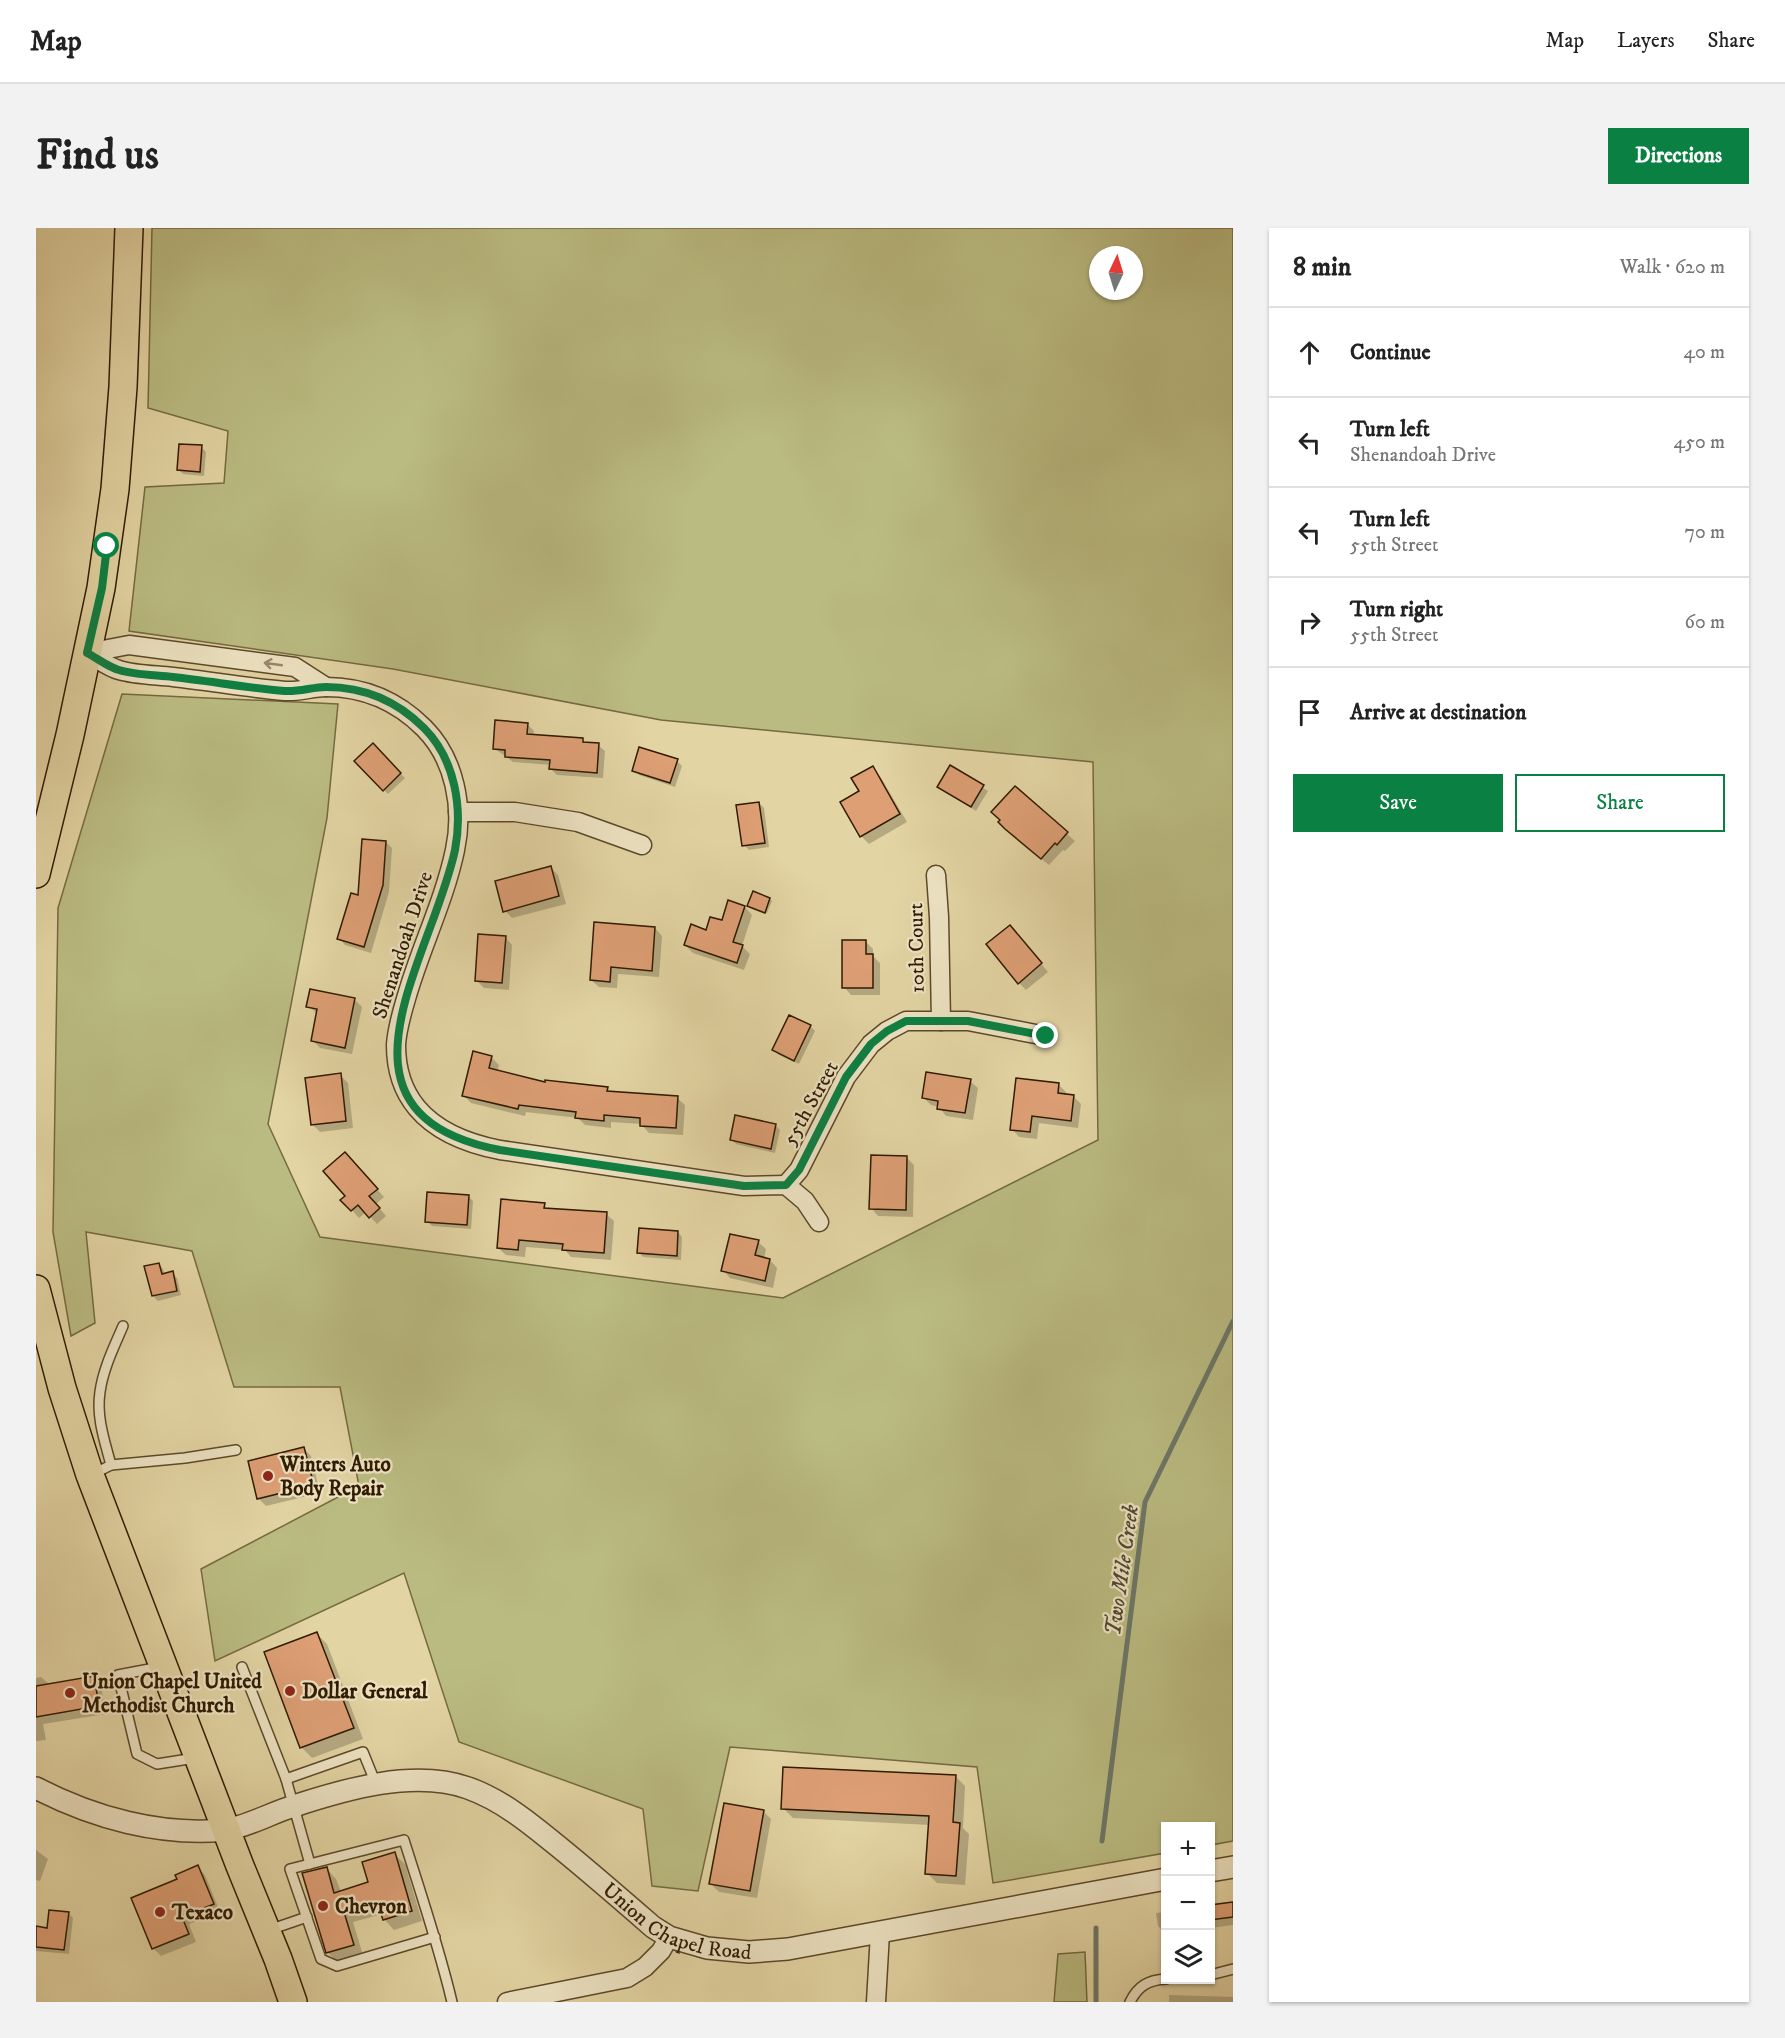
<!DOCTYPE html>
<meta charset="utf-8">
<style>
body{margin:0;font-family:"IM FELL DW Pica",serif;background:#f2f2f2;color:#222}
.controls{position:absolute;right:18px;bottom:18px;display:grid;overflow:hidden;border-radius:0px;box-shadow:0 2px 4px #0004}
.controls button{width:54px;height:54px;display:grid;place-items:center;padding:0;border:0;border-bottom:2px solid #e0e0e0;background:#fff;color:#222;font:30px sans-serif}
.compass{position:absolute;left:1053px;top:18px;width:54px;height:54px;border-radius:50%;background:#fff;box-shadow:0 2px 4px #0004;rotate:4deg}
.stop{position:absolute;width:18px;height:18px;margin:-14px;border:4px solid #0b8043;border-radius:50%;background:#fff}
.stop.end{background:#0b8043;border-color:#fff;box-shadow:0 2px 6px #0008}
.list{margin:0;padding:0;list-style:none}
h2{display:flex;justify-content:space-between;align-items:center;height:78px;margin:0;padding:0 24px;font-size:26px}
h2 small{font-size:20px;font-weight:400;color:#767676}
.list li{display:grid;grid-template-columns:39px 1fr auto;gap:18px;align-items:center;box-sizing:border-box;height:90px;padding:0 24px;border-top:2px solid #e0e0e0}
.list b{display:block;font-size:22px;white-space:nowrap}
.list p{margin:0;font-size:20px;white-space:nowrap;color:#767676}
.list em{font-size:20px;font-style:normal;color:#767676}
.actions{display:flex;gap:12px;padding:18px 24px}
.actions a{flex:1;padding:14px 0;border:2px solid #0b8043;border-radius:0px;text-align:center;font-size:21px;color:#0b8043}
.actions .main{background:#0b8043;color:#fff}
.icon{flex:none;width:33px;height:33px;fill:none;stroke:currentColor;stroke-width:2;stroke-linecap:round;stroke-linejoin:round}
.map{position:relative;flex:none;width:1197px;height:1774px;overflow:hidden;border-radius:0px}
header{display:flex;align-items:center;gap:36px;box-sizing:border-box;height:84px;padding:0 30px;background:#fff;border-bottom:2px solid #e0e0e0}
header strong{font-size:28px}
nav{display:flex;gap:33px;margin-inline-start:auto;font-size:21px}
.intro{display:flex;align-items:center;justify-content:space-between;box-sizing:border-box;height:144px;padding:0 36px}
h1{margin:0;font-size:42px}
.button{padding:15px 27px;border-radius:0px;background:#0b8043;color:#fff;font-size:21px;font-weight:700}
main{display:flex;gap:36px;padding:0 36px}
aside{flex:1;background:#fff;border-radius:0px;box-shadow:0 2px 4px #0004}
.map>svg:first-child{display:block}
.green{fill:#babb81;stroke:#746a40;stroke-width:1.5;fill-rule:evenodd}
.shadow{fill:#0003}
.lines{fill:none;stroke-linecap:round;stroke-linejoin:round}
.stream{stroke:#6d7868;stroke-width:5}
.building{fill:#de9f75;stroke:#2f1a00;stroke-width:1.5}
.service-casing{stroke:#5c4829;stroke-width:12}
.minor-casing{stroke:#5c4829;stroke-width:21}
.tertiary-casing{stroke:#5c4829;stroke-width:24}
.primary-casing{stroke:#2f1a00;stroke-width:30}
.service{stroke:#ede3c3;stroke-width:9}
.minor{stroke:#ede3c3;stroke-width:18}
.tertiary{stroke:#ede3c3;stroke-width:21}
.primary{stroke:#e3d4a3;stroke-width:27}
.oneway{stroke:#98896b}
.route{stroke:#0b8043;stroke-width:8}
.poi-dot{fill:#8f2418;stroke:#ede3c3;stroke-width:2}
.labels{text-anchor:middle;stroke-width:4.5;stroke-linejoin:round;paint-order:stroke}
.street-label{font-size:21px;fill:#2f1a00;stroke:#ede3c3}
.poi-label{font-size:21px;font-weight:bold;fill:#2f1a00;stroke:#ede3c3;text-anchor:start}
.water-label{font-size:22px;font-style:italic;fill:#4e4934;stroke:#ede3c3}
</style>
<header>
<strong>Map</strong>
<nav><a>Map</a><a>Layers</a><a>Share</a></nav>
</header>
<div class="intro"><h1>Find us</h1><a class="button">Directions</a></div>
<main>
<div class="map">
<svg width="1197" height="1774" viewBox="0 0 1197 1774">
<rect width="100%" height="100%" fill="#e3d4a3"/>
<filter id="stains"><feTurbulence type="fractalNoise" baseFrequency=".00333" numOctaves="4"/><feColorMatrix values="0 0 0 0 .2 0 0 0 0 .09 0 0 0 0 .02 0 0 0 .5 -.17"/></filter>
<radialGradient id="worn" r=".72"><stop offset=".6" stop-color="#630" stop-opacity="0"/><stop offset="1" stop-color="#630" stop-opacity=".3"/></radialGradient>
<!-- green -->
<g class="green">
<path d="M116 0H1197V1613L1175 1617 1174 1598H1130L1129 1625 957 1655 941 1539 694 1519 662 1663 616 1658 607 1581 423 1514 368 1345 179 1433 165 1341 323 1258 304 1159H198L156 1023 50 1004 59 1095 35 1108 17 1004 22 680 86 466 302 476 291 590 232 896 284 1009 747 1070 1062 912 1057 534 625 492 357 441 93 403 109 259 188 255 192 203 112 180ZM1062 27H1098V63H1062Z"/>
<path d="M1049 1724 1051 1774H1018L1022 1726Z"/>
</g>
<!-- shadow -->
<g class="shadow">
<path d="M165 219 170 224 168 248 147 246 142 241Z"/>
<path d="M491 496 498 503 497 508 546 512 551 516 562 517 569 523 567 550 521 547 515 541V537L477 534 458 520Z"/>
<path d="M337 518 369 550 352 566 320 533Z"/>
<path d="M641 533 646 538 639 559 603 547 598 542Z"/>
<path d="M914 539 952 563 940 583 903 559Z"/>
<path d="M836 540 844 548 871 594 833 616 825 608 806 575 825 564Z"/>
<path d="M979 560 1039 613 1029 623 1027 622 1013 637 978 609Z"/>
<path d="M723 575 728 580 733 619 713 622 708 617Z"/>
<path d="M350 614 356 620 353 664 335 725 309 717 303 710Z"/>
<path d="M515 640 522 647 530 676 476 690 469 683Z"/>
<path d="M734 671 736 673 731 685 713 678Z"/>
<path d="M693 674 709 679 716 687 706 718 714 726 708 742 657 725 649 717 687 694Z"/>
<path d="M619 700 626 708 623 749 582 746 581 760 563 759 555 752Z"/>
<path d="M981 706 1012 744 990 762 983 755Z"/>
<path d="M469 709 476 717 473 762 448 760 440 752Z"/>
<path d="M829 713 837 721V728L844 735V767H815L808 759Z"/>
<path d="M318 771 326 779 316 826 284 820 276 812 282 786 272 778Z"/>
<path d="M774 798 779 803 763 836 743 827 738 822Z"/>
<path d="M455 829 463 837 461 844 510 856 571 860 576 865 641 870 649 877 647 907 613 905 605 896 575 894V900L549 897 542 890 490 884 489 888 435 875 427 867Z"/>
<path d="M304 847 312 855 317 900 284 904 276 896Z"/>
<path d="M934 853 942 860 937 892 910 888 903 879 895 877 888 870Z"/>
<path d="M1023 857 1030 864V868H1037L1045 876 1042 900 1003 895 1001 911 983 909 976 901Z"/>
<path d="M740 898 744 902 739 925 700 916 695 911Z"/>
<path d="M871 930 878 937 877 989 842 988 835 980Z"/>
<path d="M316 933 348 969 340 976 350 988 341 996 330 984 323 990 307 972 311 968Z"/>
<path d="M432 968 437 973 435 1001 396 998 391 993Z"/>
<path d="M508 977 513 982 570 986 578 993 575 1032 535 1029 529 1022 490 1019 489 1029 470 1027 462 1020Z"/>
<path d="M642 1004 646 1009 645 1032 607 1029 603 1024Z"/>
<path d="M722 1014 730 1021 728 1031 734 1032 741 1040 737 1060 694 1050 687 1042Z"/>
<path d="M123 1036 127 1041 129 1047 136 1045 141 1050 145 1067 122 1073 117 1068Z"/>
<path d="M268 1221 275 1228 284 1265 230 1278 222 1270Z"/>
<path d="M281 1406 291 1416 327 1511 276 1530 265 1519Z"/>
<path d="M5 1449 14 1457 58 1450 65 1458 70 1486 7 1496 10 1512 0 1513V1450Z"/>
<path d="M919 1548 929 1558 927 1600 933 1606 929 1657 901 1655 891 1645 894 1597 757 1590 747 1580Z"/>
<path d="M727 1583 735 1591 721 1670 683 1664 675 1656Z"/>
<path d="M0 1622 12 1631 4 1653 0 1652Z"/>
<path d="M358 1626 369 1636 386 1693 358 1702 348 1691 346 1686 317 1694 327 1727 302 1734 291 1724 290 1640 300 1651 305 1664 334 1655Z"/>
<path d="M161 1639 169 1647 184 1684 153 1696 160 1714 125 1728 117 1720 143 1652Z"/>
<path d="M1197 1675V1697L1174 1700V1678Z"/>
<path d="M1130 1684V1706L1122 1698 1120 1685Z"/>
<path d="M32 1685 37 1690 33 1726 0 1723V1700L12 1701Z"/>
<path d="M1133 1767 1197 1769V1774H1133Z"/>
</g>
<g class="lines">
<!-- stream -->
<g class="stream">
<path d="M1066 1613 1109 1274 1197 1093"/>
<path d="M1060 1774V1700"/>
</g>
</g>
<!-- building -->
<g class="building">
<path d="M143 216 166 217 164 244 141 242Z"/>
<path d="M459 492 492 495 491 506 547 510V514L563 515 561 545 513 541 514 532 469 529V522L457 521Z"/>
<path d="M337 515 365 545 347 563 318 533Z"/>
<path d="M603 519 642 531 634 555 596 543Z"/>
<path d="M914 537 948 557 935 579 901 559Z"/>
<path d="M837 538 864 586 824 609 804 574 823 563 815 550Z"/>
<path d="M979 558 1032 604 1021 617 1019 615 1005 631 969 601 962 594 964 592 955 584Z"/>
<path d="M723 574 729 615 706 618 700 577Z"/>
<path d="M326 611 350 613 347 657 328 719 301 711 315 665 322 667Z"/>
<path d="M515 638 523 668 467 684 459 653Z"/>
<path d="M717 663 734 670 729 685 711 678Z"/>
<path d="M692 672 709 678 697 714 707 717 701 735 648 717 655 696 670 702 674 689 686 692Z"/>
<path d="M558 694 619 699 616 743 575 739 574 754 554 752Z"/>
<path d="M974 697 1006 735 982 756 950 716Z"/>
<path d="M442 706 470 708 466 755 439 753Z"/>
<path d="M806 712H830V726H837V760H806Z"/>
<path d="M274 761 319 770 309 820 275 813 281 781 270 779Z"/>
<path d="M753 787 775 797 758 833 736 822Z"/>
<path d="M437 823 456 828 453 840 509 854V852L572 859 571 863 642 868 640 900 604 898V890L568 887V893L539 890 540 884 483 877 482 881 426 868Z"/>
<path d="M890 844 935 851 929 885 901 881 902 873 886 870Z"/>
<path d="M305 845 310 893 275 897 269 850Z"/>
<path d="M980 850 1023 855 1022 865 1038 867 1035 893 996 888 994 904 974 902Z"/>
<path d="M699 887 740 896 735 921 694 912Z"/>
<path d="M309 924 342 961 333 968 344 980 333 990 322 977 315 983 304 972 309 968 287 943Z"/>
<path d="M835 927 871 928 870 982 833 981Z"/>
<path d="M391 964 433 967 431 997 389 994Z"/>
<path d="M465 971 509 975 508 980 571 984 568 1025 526 1022 527 1016 483 1012 482 1022 461 1020Z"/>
<path d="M603 1000 642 1003 641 1028 601 1025Z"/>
<path d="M694 1006 723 1012 719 1027 734 1031 729 1053 685 1043Z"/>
<path d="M123 1035 126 1046 137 1043 141 1063 116 1068 108 1038Z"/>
<path d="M268 1219 278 1257 221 1271 212 1233Z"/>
<path d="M281 1404 318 1500 264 1520 228 1424Z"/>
<path d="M58 1448 63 1478 0 1489V1458Z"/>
<path d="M747 1539 920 1547 917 1594 924 1595 920 1648 889 1646 893 1588 745 1581Z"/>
<path d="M688 1575 728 1582 714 1663 673 1656Z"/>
<path d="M359 1624 376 1683 347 1692 341 1674 308 1684 318 1717 290 1725 266 1645 291 1639 298 1665 332 1654 326 1634Z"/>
<path d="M162 1637 178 1676 146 1689 153 1706 116 1721 95 1670 141 1651 139 1647Z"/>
<path d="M1197 1674V1689L1174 1692V1677Z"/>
<path d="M13 1682 33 1684 28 1722 0 1719V1698L11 1700Z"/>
</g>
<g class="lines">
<!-- service casing -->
<g class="service-casing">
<g id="service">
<path d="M75 1237 149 1230 200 1222"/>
<path d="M57 1246 75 1237C69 1214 60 1189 64 1164 67 1141 78 1119 87 1098"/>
<path d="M124 1439 82 1447 101 1526 121 1536 159 1530"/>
<path d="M206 1439 250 1551 274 1636"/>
<path d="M250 1551 327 1524 340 1556"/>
<path d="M233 1702 271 1689"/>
<path d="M399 1709 301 1738 285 1731 254 1641 368 1612C385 1666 403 1719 416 1774"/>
<path d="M1174 1747 1197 1741"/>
<path d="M1094 1774C1102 1758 1112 1752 1130 1751"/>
</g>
</g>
<!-- minor casing -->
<g class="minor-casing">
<g id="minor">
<path d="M51 425C61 430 72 439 83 442 99 447 120 447 137 449 174 453 212 460 249 463 263 464 277 459 290 459 328 459 361 473 388 500 419 531 428 580 419 622 409 670 386 717 372 764 367 781 361 799 360 817 360 840 366 862 381 880 402 905 433 916 464 922L708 958 750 957 769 973 783 994"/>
<path d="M51 425 93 417 259 439 290 459"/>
<path d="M422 584H479L542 594 606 617"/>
<path d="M900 647 903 689 905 793"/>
<path d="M750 957 763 942 810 849 835 816 851 803 870 793H932L1010 808"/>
<path d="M471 1774 591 1750 609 1739 625 1723 633 1709"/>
<path d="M840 1774 844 1705"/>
</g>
</g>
<!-- tertiary casing -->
<g class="tertiary-casing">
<g id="tertiary">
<path id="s1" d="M0 1560C58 1590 124 1608 189 1602 211 1599 237 1584 258 1578 310 1561 378 1541 432 1560 466 1572 495 1596 523 1619 555 1645 586 1672 617 1699L633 1709 671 1720 713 1724 752 1721 1130 1651"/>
<path d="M1174 1643 1197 1639"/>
</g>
</g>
<!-- primary casing -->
<g class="primary-casing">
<g id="primary">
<path d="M0 646 34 507 65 360 79 261 87 159 93 0"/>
<path d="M0 1061 26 1160 54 1247 204 1638 242 1731 257 1774"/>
</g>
</g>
<!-- service -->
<use href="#service" class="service"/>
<!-- minor -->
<use href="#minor" class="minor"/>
<!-- tertiary -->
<use href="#tertiary" class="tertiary"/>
<!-- primary -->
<use href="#primary" class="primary"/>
</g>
<!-- one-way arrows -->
<defs><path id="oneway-shaft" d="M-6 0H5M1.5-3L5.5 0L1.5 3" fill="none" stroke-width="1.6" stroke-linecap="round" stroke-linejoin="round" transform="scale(1.5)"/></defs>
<use class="oneway" href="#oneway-shaft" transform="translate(237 436) rotate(-172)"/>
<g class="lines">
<!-- route -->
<path class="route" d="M71 318 66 360 51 425C61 430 72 439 83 442 99 447 120 447 137 449 174 453 212 460 249 463 263 464 277 459 290 459 327 459 361 473 388 500 419 531 427 580 419 622 396 731 279 886 464 922L708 958 750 957 763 942 810 849 835 816 851 803 870 793H932L1010 808"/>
</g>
<!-- markers -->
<g class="poi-dot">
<circle cx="232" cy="1248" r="6"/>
<circle cx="254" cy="1463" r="6"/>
<circle cx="34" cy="1465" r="6"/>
<circle cx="287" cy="1678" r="6"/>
<circle cx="124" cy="1684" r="6"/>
</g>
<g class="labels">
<!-- street labels -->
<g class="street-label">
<text transform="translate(366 717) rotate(-72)" y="7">Shenandoah Drive</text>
<text transform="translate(880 720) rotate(-91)" y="7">10th Court</text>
<text transform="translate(774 875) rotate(-61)" y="7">55th Street</text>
<text dy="7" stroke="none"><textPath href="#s1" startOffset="700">Union Chapel Road</textPath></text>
</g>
<!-- poi labels -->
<g class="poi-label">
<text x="244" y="1243">Winters Auto<tspan x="244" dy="24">Body Repair</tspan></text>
<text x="46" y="1460">Union Chapel United<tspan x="46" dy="24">Methodist Church</tspan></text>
<text x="266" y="1470">Dollar General</text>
<text x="299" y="1685">Chevron</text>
<text x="136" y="1691">Texaco</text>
</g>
<!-- water labels -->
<g class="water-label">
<text transform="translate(1085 1342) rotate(-82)" y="8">Two Mile Creek</text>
</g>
</g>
<rect width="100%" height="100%" filter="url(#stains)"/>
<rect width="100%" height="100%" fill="url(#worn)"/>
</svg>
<div class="controls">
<button>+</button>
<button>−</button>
<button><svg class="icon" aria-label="layers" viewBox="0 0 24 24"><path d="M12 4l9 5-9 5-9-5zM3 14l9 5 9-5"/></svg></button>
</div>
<svg class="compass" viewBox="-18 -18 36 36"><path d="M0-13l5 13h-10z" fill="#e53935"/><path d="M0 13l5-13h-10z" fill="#767676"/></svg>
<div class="stop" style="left:71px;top:318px"></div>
<div class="stop end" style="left:1010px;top:808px"></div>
</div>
<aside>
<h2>8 min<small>Walk · 620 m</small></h2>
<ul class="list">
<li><svg class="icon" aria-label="ahead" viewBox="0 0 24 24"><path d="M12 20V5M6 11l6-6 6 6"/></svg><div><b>Continue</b></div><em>40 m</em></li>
<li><svg class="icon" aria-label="left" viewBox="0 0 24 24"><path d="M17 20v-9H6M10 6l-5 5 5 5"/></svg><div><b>Turn left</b><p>Shenandoah Drive</p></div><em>450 m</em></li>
<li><svg class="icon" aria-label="left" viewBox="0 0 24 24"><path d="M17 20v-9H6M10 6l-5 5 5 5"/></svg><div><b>Turn left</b><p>55th Street</p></div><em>70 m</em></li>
<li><svg class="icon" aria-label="right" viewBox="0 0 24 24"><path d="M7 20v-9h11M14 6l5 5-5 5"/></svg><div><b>Turn right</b><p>55th Street</p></div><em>60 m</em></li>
<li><svg class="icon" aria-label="arrive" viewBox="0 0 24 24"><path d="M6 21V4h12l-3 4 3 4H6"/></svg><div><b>Arrive at destination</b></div></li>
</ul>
<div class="actions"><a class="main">Save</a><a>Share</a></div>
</aside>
</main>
